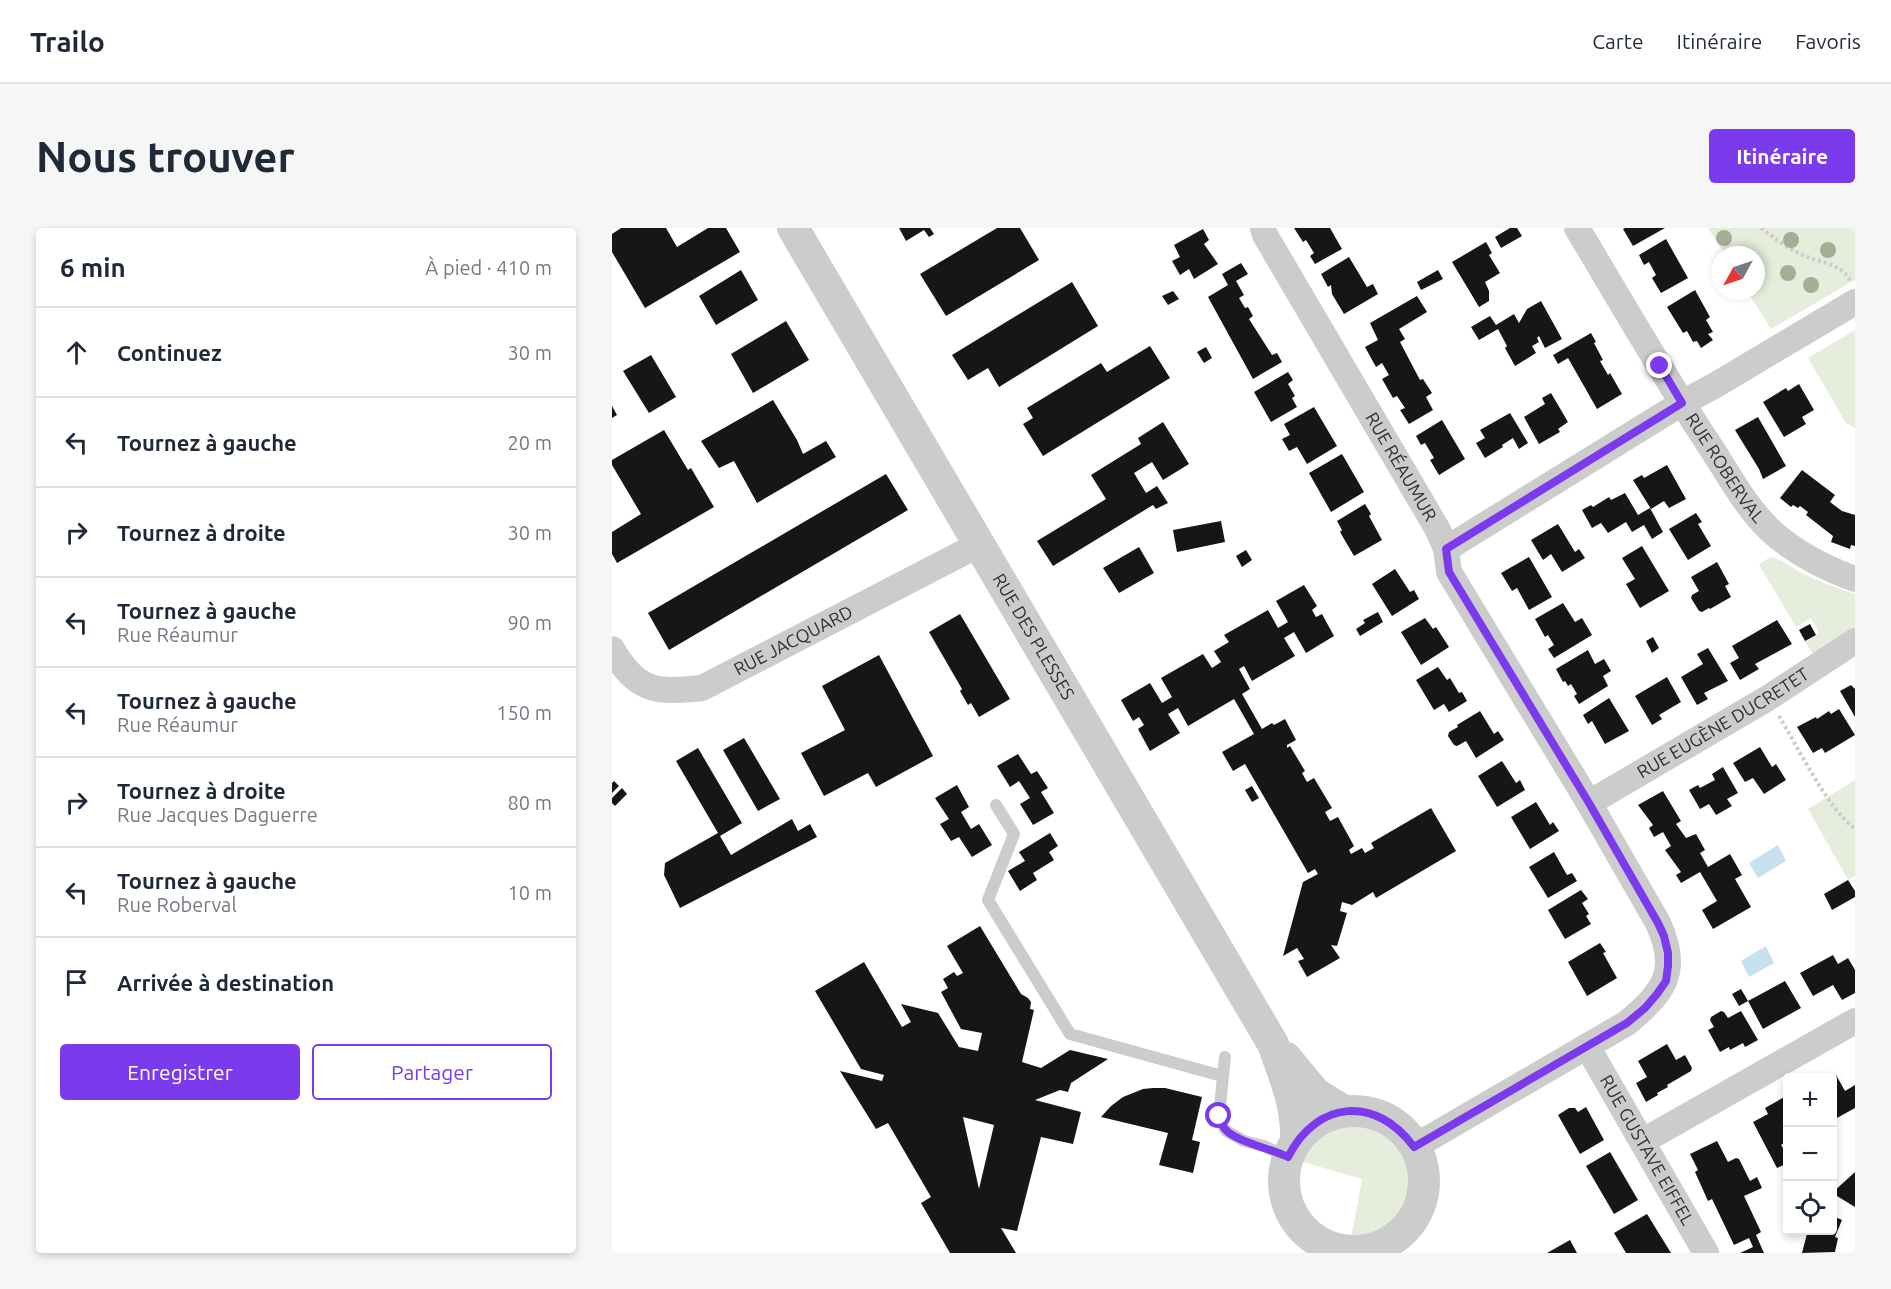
<!DOCTYPE html>
<html lang="fr">
<meta charset="utf-8">
<style>
body{margin:0;font-family:Ubuntu,sans-serif;background:#f6f6f7;color:#1f2937}
.controls{position:absolute;right:18px;bottom:18px;display:grid;overflow:hidden;border-radius:6px;box-shadow:0 3px 9px #0003}
.controls button{width:54px;height:54px;display:grid;place-items:center;padding:0;border:0;border-bottom:2px solid #e0e1e3;background:#fff;color:#1f2937;font:30px sans-serif}
.compass{position:absolute;left:1099px;top:18px;width:54px;height:54px;border-radius:50%;background:#fff;box-shadow:0 3px 9px #0003;rotate:230deg}
.stop{position:absolute;width:18px;height:18px;margin:-14px;border:4px solid #7c3aed;border-radius:50%;background:#fff}
.stop.end{background:#7c3aed;border-color:#fff;box-shadow:0 2px 6px #0008}
.list{margin:0;padding:0;list-style:none}
h2{display:flex;justify-content:space-between;align-items:center;height:78px;margin:0;padding:0 24px;font-size:26px}
h2 small{font-size:20px;font-weight:400;color:#747a83}
.list li{display:grid;grid-template-columns:39px 1fr auto;gap:18px;align-items:center;box-sizing:border-box;height:90px;padding:0 24px;border-top:2px solid #e0e1e3}
.list b{display:block;font-size:22px;white-space:nowrap}
.list p{margin:0;font-size:20px;white-space:nowrap;color:#747a83}
.list em{font-size:20px;font-style:normal;color:#747a83}
.actions{display:flex;gap:12px;padding:18px 24px}
.actions a{flex:1;padding:14px 0;border:2px solid #7c3aed;border-radius:6px;text-align:center;font-size:21px;color:#7c3aed}
.actions .main{background:#7c3aed;color:#fff}
.icon{flex:none;width:33px;height:33px;fill:none;stroke:currentColor;stroke-width:2;stroke-linecap:round;stroke-linejoin:round}
.map{position:relative;flex:none;width:1243px;height:1025px;overflow:hidden;border-radius:6px}
header{display:flex;align-items:center;gap:36px;box-sizing:border-box;height:84px;padding:0 30px;background:#fff;border-bottom:2px solid #e0e1e3}
header strong{font-size:28px}
nav{display:flex;gap:33px;margin-inline-start:auto;font-size:21px}
.intro{display:flex;align-items:center;justify-content:space-between;box-sizing:border-box;height:144px;padding:0 36px}
h1{margin:0;font-size:42px}
.button{padding:15px 27px;border-radius:6px;background:#7c3aed;color:#fff;font-size:21px;font-weight:700}
main{display:flex;gap:36px;padding:0 36px}
aside{flex:1;background:#fff;border-radius:6px;box-shadow:0 3px 9px #0003}
.map>svg:first-child{display:block}
.green{fill:#e6eddc}
.water{fill:#c7e1ee}
.building{fill:#161616;fill-rule:evenodd}
.lines{fill:none;stroke-linecap:round;stroke-linejoin:round}
.path{stroke:#ccc;stroke-width:4;stroke-dasharray:3 3;stroke-linecap:butt}
.service{stroke:#ccc;stroke-width:12}
.minor{stroke:#ccc;stroke-width:26}
.tertiary{stroke:#ccc;stroke-width:32}
.tree{fill:#a2af93}
.route{stroke:#7c3aed;stroke-width:8}
.labels{text-anchor:middle;stroke-width:6;stroke-linejoin:round;paint-order:stroke}
.street-label{font-size:18px;fill:#2f2f2f;stroke:#fff}
</style>
<header>
<strong>Trailo</strong>
<nav><a>Carte</a><a>Itinéraire</a><a>Favoris</a></nav>
</header>
<div class="intro"><h1>Nous trouver</h1><a class="button">Itinéraire</a></div>
<main>
<aside>
<h2>6 min<small>À pied · 410 m</small></h2>
<ul class="list">
<li><svg class="icon" aria-label="ahead" viewBox="0 0 24 24"><path d="M12 20V5M6 11l6-6 6 6"/></svg><div><b>Continuez</b></div><em>30 m</em></li>
<li><svg class="icon" aria-label="left" viewBox="0 0 24 24"><path d="M17 20v-9H6M10 6l-5 5 5 5"/></svg><div><b>Tournez à gauche</b></div><em>20 m</em></li>
<li><svg class="icon" aria-label="right" viewBox="0 0 24 24"><path d="M7 20v-9h11M14 6l5 5-5 5"/></svg><div><b>Tournez à droite</b></div><em>30 m</em></li>
<li><svg class="icon" aria-label="left" viewBox="0 0 24 24"><path d="M17 20v-9H6M10 6l-5 5 5 5"/></svg><div><b>Tournez à gauche</b><p>Rue Réaumur</p></div><em>90 m</em></li>
<li><svg class="icon" aria-label="left" viewBox="0 0 24 24"><path d="M17 20v-9H6M10 6l-5 5 5 5"/></svg><div><b>Tournez à gauche</b><p>Rue Réaumur</p></div><em>150 m</em></li>
<li><svg class="icon" aria-label="right" viewBox="0 0 24 24"><path d="M7 20v-9h11M14 6l5 5-5 5"/></svg><div><b>Tournez à droite</b><p>Rue Jacques Daguerre</p></div><em>80 m</em></li>
<li><svg class="icon" aria-label="left" viewBox="0 0 24 24"><path d="M17 20v-9H6M10 6l-5 5 5 5"/></svg><div><b>Tournez à gauche</b><p>Rue Roberval</p></div><em>10 m</em></li>
<li><svg class="icon" aria-label="arrive" viewBox="0 0 24 24"><path d="M6 21V4h12l-3 4 3 4H6"/></svg><div><b>Arrivée à destination</b></div></li>
</ul>
<div class="actions"><a class="main">Enregistrer</a><a>Partager</a></div>
</aside>
<div class="map">
<svg width="1243" height="1025" viewBox="0 0 1243 1025">
<rect width="100%" height="100%" fill="#fff"/>
<!-- green -->
<g class="green">
<path d="M1096 0H1243V52L1159 101 1135 63H1144V27H1113Z"/>
<path d="M1243 102V200L1234 195 1196 130Z"/>
<path d="M1158 329C1170 331 1178 339 1188 344 1206 353 1224 360 1243 366V404L1202 428 1193 413 1207 405 1199 390 1184 399 1147 337Z"/>
<path d="M1243 552V648L1236 652 1196 581Z"/>
<path d="M727 893C742 893 759 892 772 900 809 922 816 980 777 1004 766 1012 751 1013 738 1016L750 951 684 932C697 909 704 905 727 893Z"/>
</g>
<!-- water -->
<g class="water">
<path d="M1166 617 1174 633 1146 650 1137 635Z"/>
<path d="M1154 718 1162 735 1137 749 1129 733Z"/>
</g>
<!-- building -->
<g class="building">
<path d="M9 0H54L65 19 96 0H114L128 24 33 80 0 24V6Z"/>
<path d="M287 0H318L322 6 317 9 312 2 294 13Z"/>
<path d="M385 0H408L427 32 334 88 308 46Z"/>
<path d="M682 0H718L730 21 703 36 698 28 702 25 694 12 691 14Z"/>
<path d="M898 0H905L910 8 889 20 883 9Z"/>
<path d="M1013 0H1053L1021 18 1011 1Z"/>
<path d="M591 1 597 12 592 16 606 36 582 51 577 41 568 47 560 33 568 29 562 17Z"/>
<path d="M1054 11 1076 50 1049 65 1040 50 1044 47 1037 34 1032 37 1027 27Z"/>
<path d="M874 14 880 25 877 27 888 45 873 54 877 63V73L867 79 840 34Z"/>
<path d="M737 29 755 59 761 56 766 66 732 86 720 66 719 57 716 59 709 46Z"/>
<path d="M629 35 636 46 624 53 632 67 627 70 633 80 636 79 641 88 637 91 660 127 665 125 670 134 641 151 596 69 616 57 610 46Z"/>
<path d="M129 42 146 72 104 97 87 68Z"/>
<path d="M826 42 831 51 809 62 805 54Z"/>
<path d="M460 54 486 98 387 159 376 140 356 152 340 127Z"/>
<path d="M1083 62 1098 89 1094 92 1101 104 1096 106 1101 112 1089 120 1085 113 1081 114 1075 103 1071 105 1055 79Z"/>
<path d="M561 63 567 71 556 77 550 68Z"/>
<path d="M805 68 815 84 787 101 793 111 788 114 808 152 811 151 820 165 814 169 821 182 797 196 788 182 793 180 785 168 781 170 770 151 777 147 770 135 764 139 753 119 766 112 758 95Z"/>
<path d="M929 73 950 111 933 120 927 108 925 110 927 114 920 118 924 125 903 138 893 120 895 118 886 101 867 112 859 99 878 88 884 97 902 86 907 95 915 81Z"/>
<path d="M174 93 197 132 141 165 119 126Z"/>
<path d="M979 105 984 114 982 115 991 132 988 133 996 147 998 145 1010 166 985 181 956 130 946 136 941 127Z"/>
<path d="M538 118 558 150 431 228 411 196 421 190 415 180 489 135 495 144Z"/>
<path d="M594 119 600 130 592 135 585 124Z"/>
<path d="M39 127 64 169 37 185 11 143Z"/>
<path d="M676 144 681 152 676 156 683 168 680 170 685 179 659 194 642 164Z"/>
<path d="M1187 156 1202 182 1190 189 1194 196 1172 209 1151 174 1174 160 1176 163Z"/>
<path d="M939 165 956 194 946 201 948 204 927 216 912 189 933 176 930 170Z"/>
<path d="M161 172 185 212 191 226 214 213 224 229 145 275 122 233 107 240 89 213Z"/>
<path d="M0 178 5 187 0 190Z"/>
<path d="M702 179 725 218 695 236 685 219 677 223 670 211 678 207 672 196Z"/>
<path d="M898 185 916 215 907 221 901 210 890 217 891 219 873 230 864 215 873 210 868 202Z"/>
<path d="M1146 189 1174 238 1151 251 1147 241 1123 202Z"/>
<path d="M830 192 853 231 827 247 818 232 822 230 813 215 809 217 804 208Z"/>
<path d="M551 194 577 236 551 252 540 234 522 245 534 265 545 258 556 275 544 281 541 277 441 338 425 313 494 271 479 247 529 216 526 210Z"/>
<path d="M52 202 76 242 79 240 102 279 5 335 0 326V304L29 286 0 237V232Z"/>
<path d="M730 226 752 264 719 284 697 245Z"/>
<path d="M1055 237 1074 271 1057 280 1052 273 1039 281 1021 252 1030 247 1032 250Z"/>
<path d="M1190 242 1223 267 1218 274 1230 283 1243 287V318L1239 317 1238 321 1219 314 1221 308 1194 287 1196 284 1188 278 1186 280 1181 277 1179 279 1168 270Z"/>
<path d="M274 246 296 282 57 422 36 385Z"/>
<path d="M1013 265 1026 287 1038 280 1051 304 1040 311 1032 297 1020 304 1014 294 996 305 989 295 980 300 970 282 979 277 981 279 997 269 999 272Z"/>
<path d="M753 276 759 286 757 288 770 312 742 328 728 304 730 302 725 293Z"/>
<path d="M1084 285 1090 294 1086 296 1099 318 1076 332 1057 301Z"/>
<path d="M609 293 613 314 565 324 561 302Z"/>
<path d="M946 296 963 324 967 321 973 330 950 344 939 326 931 332 919 312Z"/>
<path d="M1030 318 1057 363 1028 380 1014 356 1023 351 1010 330Z"/>
<path d="M527 319 542 345 507 365 491 340Z"/>
<path d="M634 322 640 332 630 339 624 328Z"/>
<path d="M917 329 940 369 917 382 905 360 900 363 889 345Z"/>
<path d="M1105 334 1117 356 1113 358 1119 369 1098 381 1097 380 1090 384 1087 383 1079 370 1080 367 1087 363 1079 349Z"/>
<path d="M783 341 798 364 802 362 807 371 780 388 760 356Z"/>
<path d="M692 357 705 378 700 382 704 389 710 386 722 408 694 425 682 404 672 410 683 428 640 453 632 438 627 441 638 461 630 466 650 501 660 495 662 497 673 491 684 512 675 517V520L678 518 693 543 690 545 695 554 702 550 720 580 713 584 718 593 726 589 742 618 737 622 739 626 750 620 753 625 762 620 759 615 819 580 844 623 764 670 761 664 740 677 730 674 728 683 735 685 725 718 719 717 728 730 695 749 686 733 692 731 685 720 671 728 691 654 706 646 703 641 696 645 633 536 621 543 610 524 642 506 622 471 576 498 566 480 556 486 568 505 538 523 526 501 532 497 527 489 521 493 509 472 538 455 550 475 560 469 549 450 591 426 600 440 609 434 602 423 617 414 612 407 656 382 666 400 676 394 664 373Z"/>
<path d="M951 375 963 394 970 390 980 407 942 430 936 421 942 417 936 407 933 409 923 391Z"/>
<path d="M766 384 771 394 748 408 744 401 753 395 751 392Z"/>
<path d="M348 386 398 471 367 489 359 475 356 477 348 463 350 461 317 404Z"/>
<path d="M813 390 821 401 824 399 837 419 809 437 789 404Z"/>
<path d="M1165 392 1180 416 1143 436 1147 441 1128 452 1118 435 1127 430 1120 418Z"/>
<path d="M1198 396 1204 407 1193 413 1187 402Z"/>
<path d="M1041 409 1047 420 1040 425 1034 413Z"/>
<path d="M1096 420 1116 453 1092 465 1096 471 1085 477 1069 449 1091 436 1085 426Z"/>
<path d="M976 422 983 436 992 431 999 443 991 448 996 458 967 476 962 468 965 466 959 456 956 458 953 453 951 454 944 441Z"/>
<path d="M267 427 321 528 264 559 256 545 212 568 189 525 233 502 210 458Z"/>
<path d="M826 439 835 452 838 450 847 465 850 464 855 473 837 484 832 476 822 482 804 452Z"/>
<path d="M1055 449 1069 474 1047 487 1050 491 1040 497 1023 468Z"/>
<path d="M1239 457 1243 461V489L1228 463Z"/>
<path d="M997 470 1017 503 993 516 980 493 976 496 971 487Z"/>
<path d="M1227 481 1243 507 1213 525 1210 520 1201 525 1185 499 1204 489 1205 491 1217 483 1219 486Z"/>
<path d="M868 483 882 506 886 503 892 512 864 530 854 513 845 518 842 517 836 508 837 504 846 499 845 497Z"/>
<path d="M132 510 168 571 146 583 111 522Z"/>
<path d="M1148 519 1160 539 1164 536 1174 552 1152 566 1141 550 1133 554 1121 535Z"/>
<path d="M86 520 130 595 108 608 119 627 180 591 186 603 198 596 205 609 68 680 52 647 53 635 106 605 64 533Z"/>
<path d="M406 526 419 546 425 543 436 560 429 564 442 585 421 597 408 576 418 570 407 553 398 559 385 538Z"/>
<path d="M890 533 904 555 908 552 913 562 885 579 866 548Z"/>
<path d="M1111 539 1126 565 1115 571 1120 578 1104 587 1097 576 1088 581 1077 562 1086 557 1088 560 1103 552 1100 546Z"/>
<path d="M2 553 7 558 0 565V555Z"/>
<path d="M345 557 357 579 349 584 359 601 367 596 380 617 360 629 347 609 339 613 328 596 337 591 323 570Z"/>
<path d="M640 558 647 570 640 574 633 562Z"/>
<path d="M10 560 15 566 3 578 0 575V570Z"/>
<path d="M1051 563 1069 593 1064 596 1074 610 1084 606 1093 622 1088 625 1096 639 1118 626 1130 647 1123 651 1139 679 1101 701 1090 682 1105 673 1088 644 1069 655 1064 647 1069 644 1053 622 1059 618 1051 604 1042 609 1037 600 1041 597 1026 577Z"/>
<path d="M924 574 938 597 941 594 947 603 918 621 899 589Z"/>
<path d="M438 605 446 618 437 624 442 632 421 645 425 652 408 663 396 643 413 633 407 624Z"/>
<path d="M942 624 955 647 960 645 965 653 936 670 917 639Z"/>
<path d="M1236 652 1243 663V669L1220 682 1212 666Z"/>
<path d="M969 662 976 671 970 675 977 686 974 688 979 696 953 711 936 682Z"/>
<path d="M368 698 409 766 416 770 419 774 418 781 422 782 410 834 429 840 458 822 496 831 459 855 456 864 448 862 423 872 469 884 461 916 429 909 405 1003 389 1000 404 1025H338L309 975 319 969 276 895 264 901 228 843 270 853 272 847 249 841 203 763 252 734 290 799 299 794 289 776 326 785 347 819 366 823 370 805 349 801 329 764 336 760 331 751 342 744 345 748 351 745 335 718ZM351 889 382 897 367 961Z"/>
<path d="M988 715 994 724 991 725 1005 750 975 768 956 734Z"/>
<path d="M1221 727 1226 736 1236 730 1243 742V765L1230 772 1221 757 1201 768 1188 745Z"/>
<path d="M1173 753 1189 780 1151 801 1136 773 1127 778 1120 766 1129 761 1136 773Z"/>
<path d="M1109 783 1112 784 1116 790 1129 783 1146 812 1133 819 1131 815 1118 822 1117 819 1108 824 1096 802 1102 799 1098 792 1099 789Z"/>
<path d="M1055 816 1064 832 1073 827 1080 840 1079 843 1055 857 1056 859 1045 865 1046 867 1034 874 1024 855 1035 849 1026 833Z"/>
<path d="M1224 847 1233 863 1243 857V880L1225 890 1221 881V849Z"/>
<path d="M541 860H553L590 869 580 912 588 914 581 945 547 937 556 905 489 889 499 878 511 869 531 861Z"/>
<path d="M1174 868 1176 871V913L1169 917 1176 928V935L1165 940 1141 894 1156 886 1153 880Z"/>
<path d="M974 879 992 912 968 926 946 887 957 880H963L966 884Z"/>
<path d="M1105 913 1116 934 1124 930 1127 931 1138 953 1145 949 1150 960 1132 968 1149 1004 1144 1007 1152 1025H1128L1141 1019 1137 1010 1122 1017 1100 971 1096 973 1083 944 1086 942 1078 926Z"/>
<path d="M998 924 1026 972 1002 986 974 938Z"/>
<path d="M1243 944V979L1220 965Z"/>
<path d="M1035 986 1059 1025H1014L1002 1005Z"/>
<path d="M1221 988 1230 992 1223 1009 1226 1010 1223 1024 1190 1025 1196 1002H1221Z"/>
<path d="M958 1012 965 1025H935Z"/>
</g>
<g class="lines">
<!-- path -->
<g class="path">
<path d="M1149 0C1163 11 1177 21 1193 28 1209 35 1228 35 1238 52"/>
<path d="M1167 488C1187 521 1214 578 1243 601"/>
</g>
<!-- service -->
<g class="service">
<path d="M384 577 402 606 376 672 458 806 610 848"/>
<path d="M613 829 607 888 613 902 632 913 652 918 676 929"/>
<path d="M734 1023 736 1025"/>
<path d="M701 1025 705 1013"/>
</g>
<!-- minor -->
<g class="minor">
<path id="s1" d="M651 0 653 7 826 302 834 321 837 344 977 575 1046 695C1068 743 1053 763 1015 795L802 919"/>
<path id="s2" d="M965 0C1008 72 1050 145 1096 215 1116 245 1133 279 1160 304 1184 325 1212 340 1243 351"/>
<path d="M834 321 1070 175 1102 158 1243 74"/>
<path id="s3" d="M0 421C25 464 44 465 90 460L368 316"/>
<path id="s4" d="M977 575 1156 470 1243 413"/>
<path id="s5" d="M975 818 1094 1025"/>
<path d="M1031 913 1243 793"/>
</g>
<!-- tertiary -->
<g class="tertiary">
<path id="s6" d="M181 0 661 816C673 850 685 876 684 912"/>
<path d="M674 830 703 865 732 883"/>
<circle cx="742" cy="953" r="70"/>
</g>
</g>
<!-- trees -->
<g class="tree">
<circle cx="1112" cy="10" r="8"/>
<circle cx="1179" cy="12" r="8"/>
<circle cx="1216" cy="22" r="8"/>
<circle cx="1176" cy="45" r="8"/>
<circle cx="1199" cy="57" r="8"/>
</g>
<g class="lines">
<!-- route -->
<path class="route" d="M607 888C609 892 610 898 613 901 622 913 660 921 676 929 705 872 764 867 802 919L1015 795 1033 780 1045 766 1054 753 1056 738V725L1052 708 1046 695 977 575 837 344 834 321 1070 175 1048 138"/>
</g>
<g class="labels">
<!-- street labels -->
<g class="street-label">
<text dy="6" stroke="none"><textPath href="#s1" startOffset="276">RUE RÉAUMUR</textPath></text>
<text dy="6" stroke="none"><textPath href="#s2" startOffset="282">RUE ROBERVAL</textPath></text>
<text dy="6" stroke="none"><textPath href="#s6" startOffset="474">RUE DES PLESSES</textPath></text>
<text dy="6" stroke="none"><textPath href="#s3" startOffset="210">RUE JACQUARD</textPath></text>
<text dy="6" stroke="none"><textPath href="#s4" startOffset="156">RUE EUGÈNE DUCRETET</textPath></text>
<text dy="6" stroke="none"><textPath href="#s5" startOffset="120">RUE GUSTAVE EIFFEL</textPath></text>
</g>
</g>
</svg>
<div class="controls">
<button>+</button>
<button>−</button>
<button><svg class="icon" aria-label="locate" viewBox="0 0 24 24"><circle cx="12" cy="12" r="6"/><path d="M12 2v4M12 18v4M2 12h4M18 12h4"/></svg></button>
</div>
<svg class="compass" viewBox="-18 -18 36 36"><path d="M0-13l5 13h-10z" fill="#e53935"/><path d="M0 13l5-13h-10z" fill="#747a83"/></svg>
<div class="stop" style="left:607px;top:888px"></div>
<div class="stop end" style="left:1048px;top:138px"></div>
</div>
</main>
